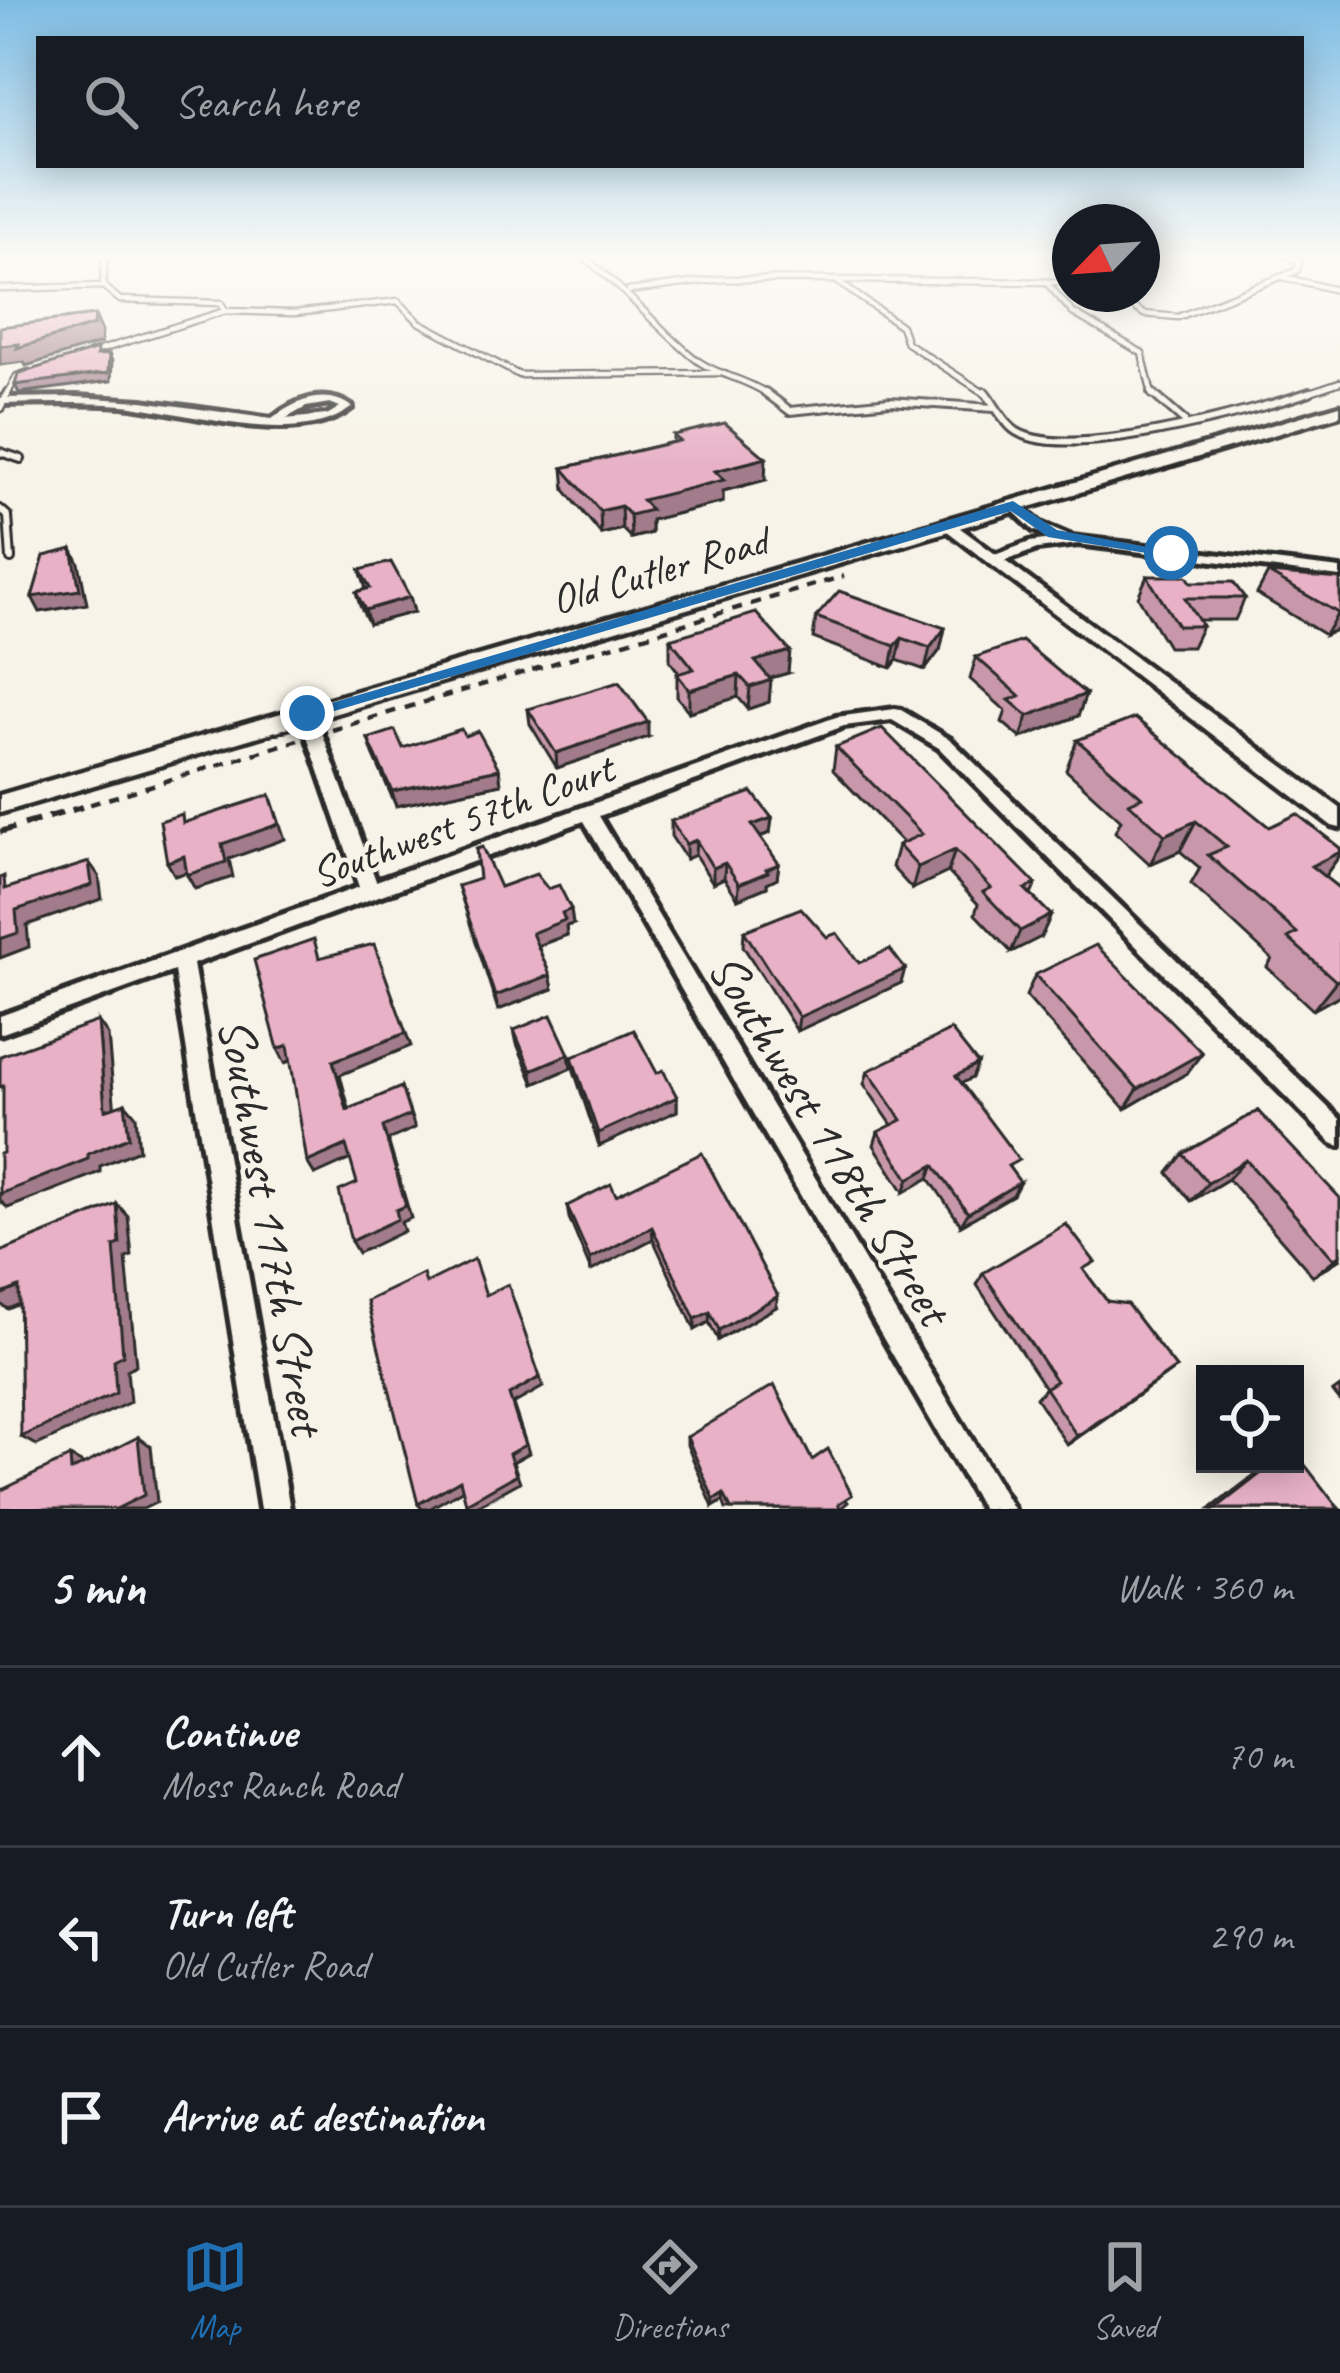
<!DOCTYPE html>
<meta charset="utf-8">
<style>
body{margin:0;font-family:Caveat,sans-serif;background:#20242c;color:#f1f3f6}
.controls{position:absolute;right:36px;bottom:36px;display:grid;overflow:hidden;border-radius:0px;box-shadow:0 6px 30px #0003}
.controls button{width:108px;height:108px;display:grid;place-items:center;padding:0;border:0;border-bottom:3px solid #363941;background:#171b24;color:#f1f3f6;font:60px sans-serif}
.compass{position:absolute;left:1052px;top:204px;width:108px;height:108px;border-radius:50%;background:#171b24;box-shadow:0 6px 30px #0003;rotate:245deg}
.stop{position:absolute;width:36px;height:36px;margin:-27px;border:9px solid #1f6fb2;border-radius:50%;background:#fff}
.stop.end{background:#1f6fb2;border-color:#fff;box-shadow:0 3px 12px #0008}
.list{margin:0;padding:0;list-style:none}
h2{display:flex;justify-content:space-between;align-items:center;height:156px;margin:0;padding:0 48px;font-size:51px}
h2 small{font-size:39px;font-weight:400;color:#9ea1a6}
.list li{display:grid;grid-template-columns:78px 1fr auto;gap:36px;align-items:center;box-sizing:border-box;height:180px;padding:0 48px;border-top:3px solid #363941}
.list b{display:block;font-size:45px;white-space:nowrap}
.list p{margin:0;font-size:39px;white-space:nowrap;color:#9ea1a6}
.list em{font-size:39px;font-style:normal;color:#9ea1a6}
.icon{flex:none;width:66px;height:66px;fill:none;stroke:currentColor;stroke-width:2;stroke-linecap:round;stroke-linejoin:round}
.map{position:relative;flex:none;width:1340px;height:1509px;overflow:hidden}
.search{position:absolute;background:#171b24;box-shadow:0 6px 30px #0003;left:36px;right:36px;top:36px;height:132px;display:flex;align-items:center;gap:30px;box-sizing:border-box;padding:0 42px;border-radius:0px;color:#9ea1a6;font-size:45px}
.sheet{height:696px;background:#171b24}
nav{display:flex;justify-content:space-around;align-items:center;box-sizing:border-box;height:168px;border-top:3px solid #363941;background:#171b24;font-size:33px;color:#9ea1a6}
nav a{display:grid;justify-items:center;gap:6px}
nav .on{color:#1f6fb2}
.map>svg:first-child{display:block}
.lines{fill:none;stroke-linecap:round;stroke-linejoin:round}
.service-far1-casing{stroke:#2b2b2b;stroke-width:9}
.service-casing{stroke:#2b2b2b;stroke-width:12}
.minor-casing{stroke:#2b2b2b;stroke-width:10}
.tertiary-casing{stroke:#2b2b2b;stroke-width:9}
.secondary-casing{stroke:#2b2b2b;stroke-width:9}
.path-far1{stroke:#2b2b2b;stroke-width:4.5;stroke-dasharray:10 9;stroke-linecap:butt}
.path{stroke:#2b2b2b;stroke-width:6;stroke-dasharray:15 10;stroke-linecap:butt}
.service-far1{stroke:#f7f3e8;stroke-width:4.5}
.service{stroke:#f7f3e8;stroke-width:6}
.minor{fill:#f7f3e8;fill-rule:evenodd}
.tertiary{fill:#f7f3e8;fill-rule:evenodd}
.secondary{fill:#f7f3e8;fill-rule:evenodd}
.wall{fill:#c898aa;stroke:#2b2b2b;stroke-width:3}
.shaded-wall{fill:#a27c8b;stroke:#2b2b2b;stroke-width:3}
.building{fill:#e8b1c6;stroke:#2b2b2b;stroke-width:3}
.route{fill:#1f6fb2}
.labels{text-anchor:middle;stroke-width:9;stroke-linejoin:round;paint-order:stroke}
.street-label{font-size:42px;fill:#2b2b2b;stroke:#f7f3e8}
.near-street-label{font-size:51px;fill:#2b2b2b;stroke:#f7f3e8}
</style>
<div class="map">
<svg width="1340" height="1509" viewBox="0 0 1340 1509">
<rect width="100%" height="100%" fill="#f7f3e8"/>
<filter id="ink" filterUnits="userSpaceOnUse"><feTurbulence type="fractalNoise" baseFrequency=".00833" numOctaves="2"/><feDisplacementMap in="SourceGraphic" scale="24" xChannelSelector="R" yChannelSelector="G"/><feConvolveMatrix kernelMatrix="1 2 1 2 8 2 1 2 1" color-interpolation-filters="sRGB"/></filter>
<g filter="url(#ink)">
<g class="lines">
<!-- service-far1 casing -->
<g class="service-far1-casing">
<g id="service-far1">
<path d="M482 255H494"/>
<path d="M581 255C622 286 654 324 693 357 714 375 746 378 769 395"/>
<path d="M1283 277 1340 291"/>
<path d="M838 282 901 326 907 343 987 395"/>
<path d="M1047 283 1073 313 1142 353 1152 395"/>
<path d="M103 286 105 257 111 255"/>
<path d="M0 289 103 286 120 300 221 303 225 311"/>
<path d="M629 291 722 279 1070 282"/>
<path d="M1114 294 1144 314 1178 317 1296 271 1300 262 1286 255"/>
<path d="M91 353 225 311 295 313 398 301 419 322 519 375 724 373"/>
<path d="M7 395 17 376 29 372"/>
<path d="M1301 395 1340 382"/>
</g>
</g>
<!-- service casing -->
<g class="service-casing">
<g id="service">
<path d="M765 392 790 411 890 401 994 408"/>
<path d="M985 392C994 403 1002 420 1013 429 1059 466 1254 411 1310 392"/>
<path d="M1151 392 1184 421"/>
<path d="M0 408 8 392"/>
<path d="M0 452 21 459"/>
<path d="M0 509 8 516 11 559"/>
</g>
</g>
<!-- minor casing -->
<g class="minor-casing">
<g id="minor">
<path d="M76 397 142 401 272 419C295 400 326 388 352 407 299 450 186 411 123 405 82 402 41 403 0 404V398ZM330 403 340 407 327 415 285 419 306 407Z"/>
<path d="M1013 501 1041 524 1072 537 1340 569V577L1078 544 1037 549 1002 562H992V556L1030 542 1058 538 1033 530 1007 505Z"/>
<path d="M307 708 315 713 376 881 836 717 895 709 901 710 951 740 1340 1119V1146L1332 1143 939 748 892 720 844 726 599 816 1013 1509H982L584 821 193 964 290 1509H260L174 971 0 1034V1016L359 887 299 713Z"/>
</g>
</g>
<!-- tertiary casing -->
<g class="tertiary-casing">
<path id="tertiary" d="M948 519 1340 808V828L1332 826 942 527 940 524Z"/>
</g>
<!-- secondary casing -->
<g class="secondary-casing">
<path id="secondary" d="M1340 405V415L0 813V795Z"/>
</g>
<!-- path-far1 -->
<g class="path-far1">
<path d="M332 730 844 576"/>
<path d="M72 810 298 740"/>
</g>
<!-- path -->
<path class="path" d="M0 832 82 807"/>
<!-- service-far1 -->
<use href="#service-far1" class="service-far1"/>
<!-- service -->
<use href="#service" class="service"/>
<!-- minor -->
<use href="#minor" class="minor"/>
<!-- tertiary -->
<use href="#tertiary" class="tertiary"/>
<!-- secondary -->
<use href="#secondary" class="secondary"/>
</g>
<!-- wall -->
<g class="wall">
<path d="M673 435 765 480 723 491V502L651 520V533L631 538 622 529 601 534 565 490 563 468 673 442Z"/>
<path d="M360 570 410 597 414 612 369 624 360 606 356 592 366 589Z"/>
<path d="M1268 573 1340 579V628L1325 635 1257 594Z"/>
<path d="M1147 576 1191 582 1245 598 1235 620H1199L1202 626 1192 647H1168L1138 597Z"/>
<path d="M816 617 945 628 940 650 925 670 897 660 891 668 813 638Z"/>
<path d="M670 639 788 673 770 678 769 702 748 709 738 697 689 712 677 697V674H680L670 661Z"/>
<path d="M976 657 1086 694 1078 716 1021 738 1002 722 1006 711 970 679Z"/>
<path d="M528 709 648 737 557 768 530 724Z"/>
<path d="M465 736 499 769 501 784 396 806 373 754 368 739 403 748Z"/>
<path d="M1077 740 1269 827 1340 848V855L1324 877 1340 889V995L1313 1010 1267 967 1272 959 1191 884 1200 868 1180 851 1150 864 1115 832 1121 820 1066 770Z"/>
<path d="M836 747 1036 884 1031 895 1051 915 1041 937 1011 952 975 914 978 904 948 872 912 889 892 867 898 845 903 843 833 770Z"/>
<path d="M772 818 770 833 760 837 779 864 777 878 767 883V887L738 899 724 878 713 883 695 855 686 859 671 836V821Z"/>
<path d="M458 886 500 887 573 924 566 926 567 935 538 946 550 975 553 989 498 1010Z"/>
<path d="M744 931 827 937 859 963 901 983 797 1031 743 946Z"/>
<path d="M1035 975 1187 1073 1125 1109 1026 996Z"/>
<path d="M514 1030 571 1068 534 1084 517 1044Z"/>
<path d="M572 1057 657 1073 677 1097V1111L599 1146 574 1071Z"/>
<path d="M868 1071 972 1078 961 1083 1012 1172 1013 1195 961 1225 929 1178 904 1192 874 1145 878 1132 892 1125 864 1084Z"/>
<path d="M1258 1111 1340 1259 1313 1276 1228 1179 1191 1201 1168 1173 1183 1154Z"/>
<path d="M616 1195 776 1307 718 1340 709 1322 695 1330 653 1239 591 1271 569 1218 567 1206Z"/>
<path d="M983 1273H1086L1107 1301 1176 1368 1067 1445 1036 1398 1045 1388 977 1285Z"/>
<path d="M1340 1387V1401L1333 1392Z"/>
<path d="M687 1437 812 1460 848 1502 840 1509H726L723 1501 713 1507 687 1445Z"/>
<path d="M1269 1464H1295L1340 1509H1210Z"/>
</g>
<!-- shaded-wall -->
<g class="shaded-wall">
<path d="M95 315 102 332 101 343 26 366 24 362 0 365V346Z"/>
<path d="M109 354 112 361 111 381 19 393 15 385Z"/>
<path d="M766 458 765 480 723 491V502L651 520V533L631 538 630 515 642 500 715 471Z"/>
<path d="M621 506 622 529 601 534 600 511Z"/>
<path d="M72 549 79 563 87 604 40 612 32 597Z"/>
<path d="M410 597 414 612 369 624 365 610Z"/>
<path d="M1340 612V628L1325 635 1338 613Z"/>
<path d="M945 628 940 650 925 670 930 648Z"/>
<path d="M902 638 897 660 891 668 895 646Z"/>
<path d="M790 651 788 673 754 683 755 661Z"/>
<path d="M739 675 738 697 689 712V690Z"/>
<path d="M771 680 769 702 748 709 750 687Z"/>
<path d="M1086 694 1078 716 1021 738 1028 716Z"/>
<path d="M648 722V737L557 768 556 753Z"/>
<path d="M499 769 501 784 396 806 392 791Z"/>
<path d="M270 795 285 839 229 859 233 877 195 889 187 875 222 844Z"/>
<path d="M772 818 770 833 750 840 752 825Z"/>
<path d="M1196 821 1180 851 1150 864 1165 835Z"/>
<path d="M696 840 695 855 686 859V844Z"/>
<path d="M955 850 948 872 912 889 918 867Z"/>
<path d="M1340 852V855L1322 880 1311 866Z"/>
<path d="M184 856 191 871 175 876 167 862Z"/>
<path d="M89 862 99 876 102 899 27 925 29 947 0 958V939L16 910Z"/>
<path d="M725 863 724 878 713 883V868Z"/>
<path d="M779 864 777 878 767 883V887L738 899 739 884Z"/>
<path d="M571 909 573 924 566 926 567 935 534 947 532 933 562 913Z"/>
<path d="M1051 915 1041 937 1011 952 1020 931Z"/>
<path d="M905 969 901 983 797 1031 799 1017Z"/>
<path d="M550 975 553 989 498 1010 495 996Z"/>
<path d="M1340 979V995L1313 1010 1336 981Z"/>
<path d="M98 1021 108 1035 116 1124 105 1110Z"/>
<path d="M406 1033 411 1046 340 1075 353 1123 347 1110 333 1061Z"/>
<path d="M288 1045 295 1059 285 1063 278 1049Z"/>
<path d="M1202 1053 1187 1073 1125 1109 1138 1089Z"/>
<path d="M569 1054 571 1068 534 1084 531 1070Z"/>
<path d="M978 1064 972 1078 950 1089 956 1076Z"/>
<path d="M401 1087 415 1128 388 1140 411 1218 401 1222 404 1231 358 1253 351 1241 396 1210 383 1127Z"/>
<path d="M677 1097V1111L599 1146 598 1133Z"/>
<path d="M125 1103 136 1116 139 1150 100 1166V1172L8 1208 0 1201V1194L88 1154Z"/>
<path d="M346 1145 353 1158 315 1175 307 1162Z"/>
<path d="M1246 1160 1228 1179 1191 1201 1208 1183Z"/>
<path d="M934 1165 929 1178 904 1192 909 1179Z"/>
<path d="M1020 1182 1013 1195 961 1225 968 1213Z"/>
<path d="M117 1204 128 1216 132 1256 126 1258 136 1365 127 1370 130 1402 37 1445 21 1437 114 1360V1246Z"/>
<path d="M652 1227 653 1239 591 1271 590 1259Z"/>
<path d="M1340 1255V1259L1313 1276Z"/>
<path d="M19 1287 34 1298 8 1309 0 1304V1295Z"/>
<path d="M778 1296 776 1307 718 1340 719 1330Z"/>
<path d="M710 1312 709 1322 695 1330V1319Z"/>
<path d="M1176 1368 1164 1377 1067 1445 1077 1436Z"/>
<path d="M540 1377 543 1387 513 1404 529 1453 513 1462 520 1482 471 1509 466 1503 509 1454V1395Z"/>
<path d="M138 1437 151 1446 157 1502 143 1509H116Z"/>
<path d="M70 1457 85 1465 71 1471Z"/>
<path d="M460 1480 465 1488 429 1509H422L418 1504Z"/>
<path d="M724 1494 723 1501 713 1507 714 1500Z"/>
</g>
<!-- building -->
<g class="building">
<path d="M95 315 94 325 17 348 19 344 0 346V327Z"/>
<path d="M97 349V355L109 354 108 373 15 385 18 374Z"/>
<path d="M725 423 766 458 715 471 724 480 642 500 651 510 630 515 621 506 600 511 563 468 679 441 673 435Z"/>
<path d="M72 549 80 590 32 597 44 556Z"/>
<path d="M391 562 410 597 365 610 356 592 370 588 360 570Z"/>
<path d="M1268 573 1340 579V612L1338 613Z"/>
<path d="M1147 576H1187L1191 582H1233L1245 598H1185L1202 626H1178Z"/>
<path d="M839 591 945 628 930 648 902 638 895 646 816 617Z"/>
<path d="M756 613 790 651 755 661 771 680 750 687 739 675 689 690 677 674 694 669 670 639Z"/>
<path d="M1022 641 1086 694 1028 716 1009 700 1020 696 976 657Z"/>
<path d="M619 682 648 722 556 753 528 709Z"/>
<path d="M1135 718 1269 827 1297 814 1340 848V852L1311 866 1340 889V979L1336 981 1288 938 1297 933 1208 855 1227 847 1196 821 1165 835 1129 803 1142 797 1077 740Z"/>
<path d="M882 728 1036 884 1025 889 1051 915 1020 931 983 892 991 888 955 850 918 867 898 845 922 834 836 747Z"/>
<path d="M461 729 465 736 478 731 499 769 392 791 368 739 395 730 403 748Z"/>
<path d="M752 792 772 818 752 825 779 864 766 869 768 872 739 884 725 863 713 868 696 840 686 844 671 821Z"/>
<path d="M270 795 279 824 222 844 226 862 187 875 184 856 167 862 160 821 182 814 183 823Z"/>
<path d="M482 847 500 887 536 874 548 889 559 885 571 909 562 913 565 920 532 933 550 975 495 996 458 886 479 879 476 849Z"/>
<path d="M89 862 92 885 16 910 18 933 0 939V878L4 876 5 889Z"/>
<path d="M801 908 827 937 837 933 859 963 890 949 905 969 799 1017 744 931Z"/>
<path d="M314 939 319 958 374 944 406 1033 333 1061 347 1110 401 1087 410 1115 383 1127 406 1206 396 1210 398 1219 351 1241 339 1191 357 1183 346 1145 307 1162 288 1045 278 1049 254 960Z"/>
<path d="M1096 945 1202 1053 1138 1089 1035 975Z"/>
<path d="M551 1015 569 1054 531 1070 514 1030Z"/>
<path d="M98 1021 105 1110 125 1103 129 1137 88 1154V1159L0 1194V1154L3 1153V1086L0 1087V1056Z"/>
<path d="M634 1030 657 1073 663 1070 677 1097 598 1133 572 1057Z"/>
<path d="M951 1030 978 1064 956 1076 1019 1160 1008 1166 1020 1182 968 1213 934 1165 909 1179 878 1132 902 1120 868 1071Z"/>
<path d="M1258 1111 1340 1198V1255L1334 1259 1246 1160 1208 1183 1183 1154Z"/>
<path d="M702 1153 778 1296 719 1330 710 1312 695 1319 652 1227 590 1259 567 1206 611 1184 616 1195Z"/>
<path d="M117 1204 120 1244 114 1246 123 1355 114 1360 116 1393 21 1437 19 1287 0 1295V1252Z"/>
<path d="M1066 1224 1095 1262 1083 1269 1107 1301 1127 1304 1176 1368 1077 1436 1045 1388 1056 1381 983 1273Z"/>
<path d="M474 1259 486 1295 508 1284 540 1377 509 1395 525 1445 509 1454 516 1475 466 1503 460 1480 418 1504 367 1301 423 1274 426 1283Z"/>
<path d="M774 1385 812 1460 828 1449 852 1495 838 1504 841 1509H731L724 1494 714 1500 687 1437Z"/>
<path d="M138 1437 144 1495 116 1509H0V1491L70 1457 71 1471Z"/>
<path d="M1295 1452 1339 1509H1215L1273 1464H1295Z"/>
</g>
</g>
<!-- sky -->
<linearGradient id="sky" x2="0" y2="1"><stop stop-color="#7ebce4"/><stop offset="0.55" stop-color="#fbfaf5"/><stop offset="1" stop-color="#fbfaf5" stop-opacity="0"/></linearGradient>
<rect width="1340" height="466" fill="url(#sky)"/>
<!-- route -->
<path class="route" d="M1013 501 1057 530 1179 553 1171 557 1048 537 1011 511 314 717 298 713Z"/>
<g class="labels">
<!-- street labels -->
<g class="street-label">
<text transform="translate(659 569) rotate(-16)" y="15">Old Cutler Road</text>
<text transform="translate(462 820) rotate(-20)" y="15">Southwest 57th Court</text>
</g>
<!-- near-street labels -->
<g class="near-street-label">
<text transform="translate(831 1138) rotate(59)" y="18">Southwest 118th Street</text>
<text transform="translate(273 1226) rotate(80)" y="18">Southwest 117th Street</text>
</g>
</g>
</svg>
<div class="controls">
<button><svg class="icon" aria-label="locate" viewBox="0 0 24 24"><circle cx="12" cy="12" r="6"/><path d="M12 2v4M12 18v4M2 12h4M18 12h4"/></svg></button>
</div>
<svg class="compass" viewBox="-18 -18 36 36"><path d="M0-13l5 13h-10z" fill="#e53935"/><path d="M0 13l5-13h-10z" fill="#9ea1a6"/></svg>
<div class="stop" style="left:1171px;top:553px"></div>
<div class="stop end" style="left:307px;top:713px"></div>
<div class="search"><svg class="icon" aria-label="search" viewBox="0 0 24 24"><circle cx="10" cy="10" r="6"/><path d="M15 15l6 6"/></svg>Search here</div>
</div>
<section class="sheet">
<h2>5 min<small>Walk · 360 m</small></h2>
<ul class="list">
<li><svg class="icon" aria-label="ahead" viewBox="0 0 24 24"><path d="M12 20V5M6 11l6-6 6 6"/></svg><div><b>Continue</b><p>Moss Ranch Road</p></div><em>70 m</em></li>
<li><svg class="icon" aria-label="left" viewBox="0 0 24 24"><path d="M17 20v-9H6M10 6l-5 5 5 5"/></svg><div><b>Turn left</b><p>Old Cutler Road</p></div><em>290 m</em></li>
<li><svg class="icon" aria-label="arrive" viewBox="0 0 24 24"><path d="M6 21V4h12l-3 4 3 4H6"/></svg><div><b>Arrive at destination</b></div></li>
</ul>
</section>
<nav>
<a class="on"><svg class="icon" aria-label="map" viewBox="0 0 24 24"><path d="M3 6l6-2 6 2 6-2v14l-6 2-6-2-6 2zM9 4v14M15 6v14"/></svg>Map</a>
<a><svg class="icon" aria-label="directions" viewBox="0 0 24 24"><path d="M12 3l9 9-9 9-9-9zM9 14v-3h6M13 9l2 2-2 2"/></svg>Directions</a>
<a><svg class="icon" aria-label="saved" viewBox="0 0 24 24"><path d="M7 4h10v16l-5-4-5 4z"/></svg>Saved</a>
</nav>
